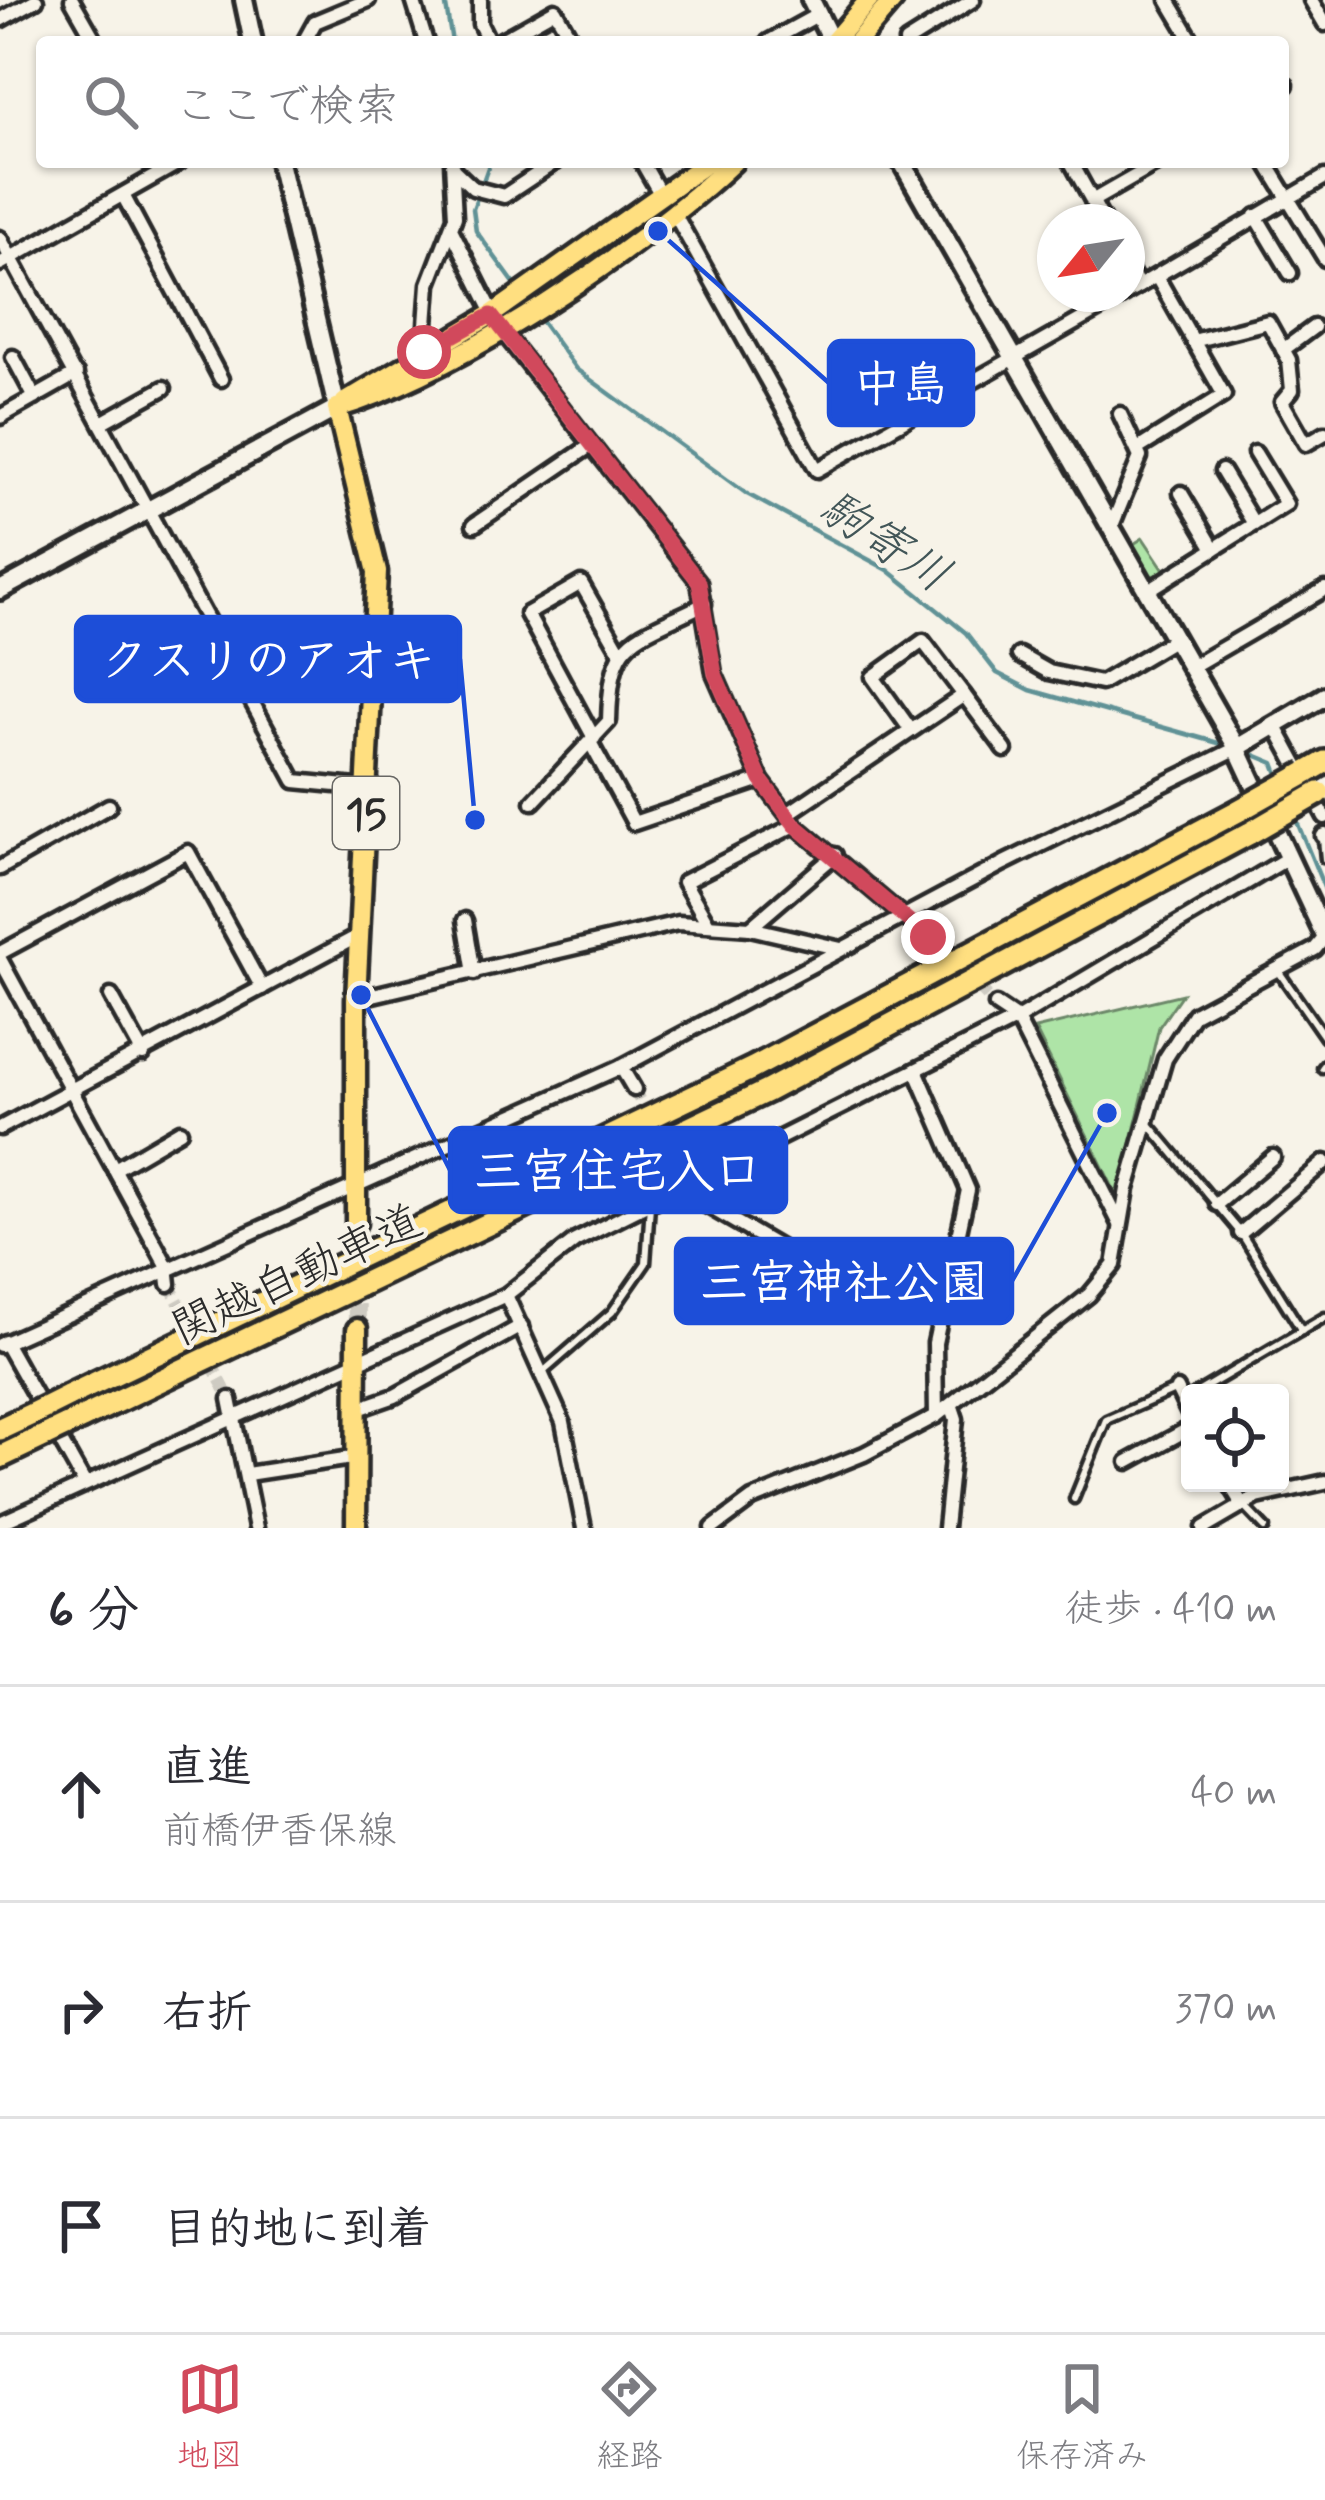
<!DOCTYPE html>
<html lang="ja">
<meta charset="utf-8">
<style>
body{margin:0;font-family:Mynerve,"Klee One",sans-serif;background:#f2f2f3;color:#2b2b33}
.controls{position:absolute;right:36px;bottom:36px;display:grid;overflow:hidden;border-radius:12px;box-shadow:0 3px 9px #0004}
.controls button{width:108px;height:108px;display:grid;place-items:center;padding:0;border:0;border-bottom:3px solid #e1e1e2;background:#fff;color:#2b2b33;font:60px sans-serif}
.compass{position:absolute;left:1037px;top:204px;width:108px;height:108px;border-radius:50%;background:#fff;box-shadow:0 3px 9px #0004;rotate:240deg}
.stop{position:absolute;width:36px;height:36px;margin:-27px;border:9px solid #d1495b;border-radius:50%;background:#fff}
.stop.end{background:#d1495b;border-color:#fff;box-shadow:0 3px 12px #0008}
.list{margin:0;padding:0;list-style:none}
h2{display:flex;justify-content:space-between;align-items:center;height:156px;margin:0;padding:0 48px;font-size:51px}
h2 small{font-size:39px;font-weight:400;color:#7c7c81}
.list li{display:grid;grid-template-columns:78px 1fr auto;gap:36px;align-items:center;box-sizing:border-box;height:216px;padding:0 48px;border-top:3px solid #e1e1e2}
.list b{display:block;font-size:45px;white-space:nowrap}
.list p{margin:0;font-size:39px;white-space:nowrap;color:#7c7c81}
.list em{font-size:39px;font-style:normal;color:#7c7c81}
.icon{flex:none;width:66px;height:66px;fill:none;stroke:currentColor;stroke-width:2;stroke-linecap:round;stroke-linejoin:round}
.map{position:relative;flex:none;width:1325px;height:1528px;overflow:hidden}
.search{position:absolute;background:#fff;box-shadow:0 3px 9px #0004;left:36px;right:36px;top:36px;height:132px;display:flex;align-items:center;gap:30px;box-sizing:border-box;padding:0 42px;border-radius:12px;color:#7c7c81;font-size:45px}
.sheet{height:804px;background:#fff}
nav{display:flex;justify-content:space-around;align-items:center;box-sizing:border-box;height:168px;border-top:3px solid #e1e1e2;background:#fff;font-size:33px;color:#7c7c81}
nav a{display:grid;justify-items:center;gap:6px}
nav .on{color:#d1495b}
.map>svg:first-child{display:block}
.green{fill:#aee4a7;stroke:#6c8869;stroke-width:3}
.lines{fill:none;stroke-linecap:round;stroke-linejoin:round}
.stream{stroke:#619296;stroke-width:4.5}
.street-tunnel{stroke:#cecbc2;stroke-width:12;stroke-dasharray:12 6;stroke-linecap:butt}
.primary-tunnel{stroke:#cecbc2;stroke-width:18;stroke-dasharray:18 9;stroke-linecap:butt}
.lane-casing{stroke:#2b2b2b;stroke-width:15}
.street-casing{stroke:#2b2b2b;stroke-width:21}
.secondary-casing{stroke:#2b2b2b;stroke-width:26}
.primary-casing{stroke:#2b2b2b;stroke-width:27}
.highway-casing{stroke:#2b2b2b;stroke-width:30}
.lane{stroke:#f7f3e8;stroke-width:6}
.street{stroke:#f7f3e8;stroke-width:12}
.secondary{stroke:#f7f3e8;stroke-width:16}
.primary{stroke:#ffdf80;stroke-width:18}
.highway{stroke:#ffdf80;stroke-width:21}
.highway-bridge-casing{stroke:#2b2b2b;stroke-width:30;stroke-linecap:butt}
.highway-bridge{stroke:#ffdf80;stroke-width:21}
.route{stroke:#d1495b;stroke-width:15}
.labels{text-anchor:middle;stroke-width:9;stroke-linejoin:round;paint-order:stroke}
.shield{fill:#f7f3e8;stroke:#686764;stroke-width:3}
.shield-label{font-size:42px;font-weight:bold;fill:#2b2b2b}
.street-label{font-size:45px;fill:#2b2b2b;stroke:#f7f3e8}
.water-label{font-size:48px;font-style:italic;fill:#425658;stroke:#f7f3e8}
.leader{fill:none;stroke:#1d4ed8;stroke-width:4.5}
.callout-dot{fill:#1d4ed8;stroke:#f7f3e8;stroke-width:4.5}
.callout{fill:#1d4ed8;stroke:#1d4ed8;stroke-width:4.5}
.callout-label{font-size:48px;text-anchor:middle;font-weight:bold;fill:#fff}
</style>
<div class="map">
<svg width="1325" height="1528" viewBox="0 0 1325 1528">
<rect width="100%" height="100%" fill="#f7f3e8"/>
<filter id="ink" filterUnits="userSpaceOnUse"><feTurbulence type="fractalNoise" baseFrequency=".00833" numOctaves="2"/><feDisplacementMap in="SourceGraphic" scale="24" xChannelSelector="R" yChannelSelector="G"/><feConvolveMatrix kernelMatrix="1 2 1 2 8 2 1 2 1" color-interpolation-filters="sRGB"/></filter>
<g filter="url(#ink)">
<!-- green -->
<g class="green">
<path d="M1143 538 1169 577 1145 587 1124 550Z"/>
<path d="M1182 994 1159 1027 1118 1198 1035 1029Z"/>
</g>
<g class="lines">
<!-- stream -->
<g class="stream">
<path d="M445 0 452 42"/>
<path d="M490 162 473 209 476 231 519 290"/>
<path d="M536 314 576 369 747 494 888 570 966 633 997 673 1030 690 1229 746"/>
<path d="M1245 751 1274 763 1280 779"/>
<path d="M1295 817 1325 890"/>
</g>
<!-- street-tunnel -->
<g class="street-tunnel">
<path d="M928 937 996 1005"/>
<path d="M634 1089 674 1169"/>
<path d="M169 1284 230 1399"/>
</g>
<!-- primary-tunnel -->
<path class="primary-tunnel" d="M356 1223 357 1329"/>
<!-- lane casing -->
<g class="lane-casing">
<g id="lane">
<path d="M1323 839 1325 859"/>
<path d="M1279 972 1325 1038"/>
<path d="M1322 1068 1325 1064"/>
<path d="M1148 1123 1241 1233 1302 1331"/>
<path d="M543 1372 612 1312 646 1263 650 1205"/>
<path d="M1196 1393 1325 1317"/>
<path d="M1074 1499 1106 1420 1177 1389"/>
<path d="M1243 1505 1265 1528"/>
</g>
</g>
<!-- street casing -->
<g class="street-casing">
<g id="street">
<path d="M72 0 96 42"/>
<path d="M413 0 426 42"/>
<path d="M480 0V24L489 42"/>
<path d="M1168 0 1193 42"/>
<path d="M1311 0 1325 24"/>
<path d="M0 20 36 0"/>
<path d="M304 42 315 22 368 0"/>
<path d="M498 42 555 10 573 42"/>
<path d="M768 42 819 14"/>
<path d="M906 42 973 0"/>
<path d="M1283 87 1286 85"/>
<path d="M642 162 662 197"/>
<path d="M1071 162 1104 222"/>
<path d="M1266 162 1325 259"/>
<path d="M453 169 473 188 504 196 555 162"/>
<path d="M123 195 221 379"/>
<path d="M1092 201 1160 162"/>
<path d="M1256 216 1290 273"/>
<path d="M678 220 817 470 1126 294"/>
<path d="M452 231 502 331 699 582 714 673 761 780 795 825 928 937"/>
<path d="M0 238 295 781 367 788"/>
<path d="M0 264 180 162"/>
<path d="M1127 264 1139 286"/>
<path d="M1127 293 1325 177"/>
<path d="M1193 341 1268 322 1289 360 1292 390 1282 402 1306 444 1325 433"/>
<path d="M1283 350 1314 327"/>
<path d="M424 352 429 284 455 217 452 162"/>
<path d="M13 357 35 398"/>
<path d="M0 417 76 374"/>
<path d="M103 422 164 388"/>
<path d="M1139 448 1224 395 1157 277"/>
<path d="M1222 471 1254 524"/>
<path d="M1181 493 1214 549"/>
<path d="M474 525 590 446"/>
<path d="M1111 528 1140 457 1120 414"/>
<path d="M1147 591 1286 504 1255 453"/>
<path d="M1019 655 1049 672 1101 683 1175 639"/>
<path d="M1191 667 1325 589"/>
<path d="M964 695 1005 750"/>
<path d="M1275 725 1325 817"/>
<path d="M594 738 527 614 581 583 621 653"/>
<path d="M590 742 634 823 761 780"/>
<path d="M533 802 609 721C611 633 631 641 704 604"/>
<path d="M789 813 964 695 923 641 873 677 910 729"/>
<path d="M1323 836 1325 835"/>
<path d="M0 868 109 806"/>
<path d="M465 920 474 973"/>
<path d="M707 922 684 882 795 825"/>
<path d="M750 928 835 855"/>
<path d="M0 953 188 852 262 988"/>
<path d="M0 959 167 1266 169 1284"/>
<path d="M111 996 143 1054"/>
<path d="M356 999 678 923 750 928 841 949"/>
<path d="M996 1005 1017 1019 1120 1224"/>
<path d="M621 1067 634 1089"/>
<path d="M916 1070 968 1190 935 1343 936 1416"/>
<path d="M0 1128 360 935"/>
<path d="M115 1169 180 1131"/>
<path d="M674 1169 682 1191 780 1248 812 1292"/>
<path d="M1217 1204 1273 1157"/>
<path d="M1241 1233 1325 1162"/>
<path d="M506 1295 563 1422 584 1528"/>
<path d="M5 1342 85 1484"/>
<path d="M0 1345 621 1067 1004 863 1237 748"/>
<path d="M1177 1389 1190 1416"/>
<path d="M230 1399 256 1528"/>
<path d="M358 1409 395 1396 521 1326"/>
<path d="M1128 1462 1190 1428"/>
<path d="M247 1474 358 1457"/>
<path d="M1229 1483 1242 1504"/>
<path d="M0 1523 506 1295 575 1241 1017 1019 1288 858"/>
<path d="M713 1528 752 1499 864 1454 936 1416 1089 1295 1114 1265 1127 1189 1165 1059 1194 1014 1315 949 1325 937"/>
<path d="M945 1528 956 1419 952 1407"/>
<path d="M1204 1528 1257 1497 1325 1482"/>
</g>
</g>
<!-- secondary casing -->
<g class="secondary-casing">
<g id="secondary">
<path d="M244 0 253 42"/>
<path d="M811 0 832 42"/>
<path d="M902 162 1237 748 1325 936"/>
<path d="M0 590 337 408 279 162"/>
<path d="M1237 748 1325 696"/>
</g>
</g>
<!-- primary casing -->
<g class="primary-casing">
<g id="primary">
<path d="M833 42 869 0"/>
<path d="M857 42 893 0"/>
<path d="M345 402 491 315 708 162"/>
<path d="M337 408 377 572 356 999V1223"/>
<path d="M337 408C459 371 640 250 733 162"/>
<path d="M356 1528 357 1329"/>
</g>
</g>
<!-- highway casing -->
<g class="highway-casing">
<g id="highway">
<path d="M1306 773 1325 762"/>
<path d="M68 1396 753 1068 1240 810"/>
<path d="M82 1418 767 1091 1250 833"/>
<path d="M0 1429 34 1413"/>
<path d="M0 1457 46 1435"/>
</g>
</g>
<!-- lane -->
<use href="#lane" class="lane"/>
<!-- street -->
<use href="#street" class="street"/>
<!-- secondary -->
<use href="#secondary" class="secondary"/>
<!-- primary -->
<use href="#primary" class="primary"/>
<!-- highway -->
<use href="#highway" class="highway"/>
<!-- highway-bridge casing -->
<g class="highway-bridge-casing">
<g id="highway-bridge">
<path d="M1240 810 1306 773"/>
<path d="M1250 833 1319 793"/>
<path d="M34 1413 68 1396"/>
<path d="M46 1435 82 1418"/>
</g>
</g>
<!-- highway-bridge -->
<use href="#highway-bridge" class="highway-bridge"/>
</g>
</g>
<g class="lines" filter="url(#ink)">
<!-- route -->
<path class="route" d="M424 352 491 315 699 582 715 674 761 780 795 825 928 937"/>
</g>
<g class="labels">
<!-- shield labels -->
<rect class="shield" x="333" y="777" width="66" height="72" rx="9"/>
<g class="shield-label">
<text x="366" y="828">15</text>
</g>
<!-- street labels -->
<g class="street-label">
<text transform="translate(296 1273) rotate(-25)" y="16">関越自動車道</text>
</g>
<!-- water labels -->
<g class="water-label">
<text transform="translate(886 540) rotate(33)" y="17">駒寄川</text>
</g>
</g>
<!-- callouts -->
<path class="leader" d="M658 231L829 383M475 820L460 659M361 995L450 1170M1107 1113L1012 1281"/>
<g class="callout-dot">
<circle cx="658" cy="231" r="12"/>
<circle cx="475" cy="820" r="12"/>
<circle cx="361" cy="995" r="12"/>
<circle cx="1107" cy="1113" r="12"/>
</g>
<g class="callout">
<rect x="829" y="341" width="144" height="84" rx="12"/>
<rect x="76" y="617" width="384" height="84" rx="12"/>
<rect x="450" y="1128" width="336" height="84" rx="12"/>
<rect x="676" y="1239" width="336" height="84" rx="12"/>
</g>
<g class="callout-label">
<text x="901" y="400">中島</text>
<text x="268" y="676">クスリのアオキ</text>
<text x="618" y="1187">三宮住宅入口</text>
<text x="844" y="1298">三宮神社公園</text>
</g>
</svg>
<div class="controls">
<button><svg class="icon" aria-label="locate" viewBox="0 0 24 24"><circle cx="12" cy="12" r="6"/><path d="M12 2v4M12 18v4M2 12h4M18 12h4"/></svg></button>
</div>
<svg class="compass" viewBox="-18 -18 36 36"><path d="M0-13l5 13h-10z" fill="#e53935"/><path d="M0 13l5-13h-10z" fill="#7c7c81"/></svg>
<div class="stop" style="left:424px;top:352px"></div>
<div class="stop end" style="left:928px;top:937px"></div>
<div class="search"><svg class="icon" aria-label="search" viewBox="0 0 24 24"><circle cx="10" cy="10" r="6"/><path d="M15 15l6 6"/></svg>ここで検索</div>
</div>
<section class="sheet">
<h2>6 分<small>徒歩 · 410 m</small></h2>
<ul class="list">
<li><svg class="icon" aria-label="ahead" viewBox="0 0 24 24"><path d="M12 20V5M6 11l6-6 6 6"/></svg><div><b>直進</b><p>前橋伊香保線</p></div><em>40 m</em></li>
<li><svg class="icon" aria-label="right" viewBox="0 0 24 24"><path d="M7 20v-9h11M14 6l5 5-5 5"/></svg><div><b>右折</b></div><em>370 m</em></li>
<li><svg class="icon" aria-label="arrive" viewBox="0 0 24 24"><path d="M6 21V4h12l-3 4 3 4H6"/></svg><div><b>目的地に到着</b></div></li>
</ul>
</section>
<nav>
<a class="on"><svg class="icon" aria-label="map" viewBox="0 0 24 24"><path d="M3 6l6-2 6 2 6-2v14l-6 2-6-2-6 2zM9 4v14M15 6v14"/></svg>地図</a>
<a><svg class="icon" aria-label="directions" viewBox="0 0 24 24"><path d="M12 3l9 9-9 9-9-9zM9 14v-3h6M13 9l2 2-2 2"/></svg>経路</a>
<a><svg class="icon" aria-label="saved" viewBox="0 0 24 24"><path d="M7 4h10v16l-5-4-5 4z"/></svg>保存済み</a>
</nav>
